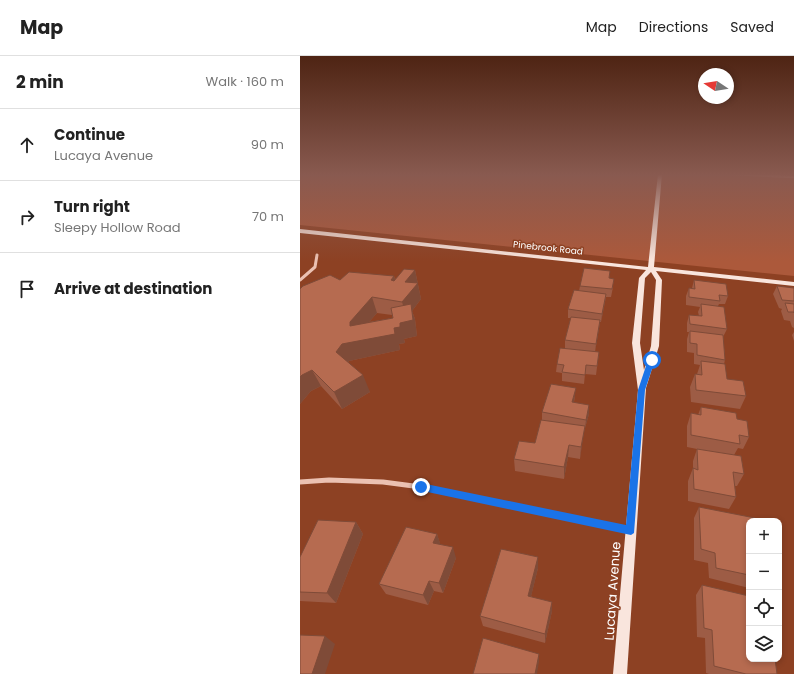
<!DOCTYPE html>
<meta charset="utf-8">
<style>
body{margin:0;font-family:Poppins,sans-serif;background:#f6f6f6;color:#222}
.controls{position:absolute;right:12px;bottom:12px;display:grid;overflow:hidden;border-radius:8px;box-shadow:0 2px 6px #0003}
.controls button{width:36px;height:36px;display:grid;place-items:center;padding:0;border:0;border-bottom:1px solid #e0e0e0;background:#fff;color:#222;font:20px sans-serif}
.compass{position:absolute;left:398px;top:12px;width:36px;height:36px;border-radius:50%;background:#fff;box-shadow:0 2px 6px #0003;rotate:282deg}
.stop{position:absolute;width:12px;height:12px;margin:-9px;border:3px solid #1a73e8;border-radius:50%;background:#fff}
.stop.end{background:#1a73e8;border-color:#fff;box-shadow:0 1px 4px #0008}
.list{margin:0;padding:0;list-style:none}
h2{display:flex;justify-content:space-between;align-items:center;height:52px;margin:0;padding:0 16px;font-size:17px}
h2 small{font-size:13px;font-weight:400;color:#767676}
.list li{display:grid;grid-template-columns:26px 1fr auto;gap:12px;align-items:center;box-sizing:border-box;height:72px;padding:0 16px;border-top:1px solid #e0e0e0}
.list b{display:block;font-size:15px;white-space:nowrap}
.list p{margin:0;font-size:13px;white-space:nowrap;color:#767676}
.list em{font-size:13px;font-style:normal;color:#767676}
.icon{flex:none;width:22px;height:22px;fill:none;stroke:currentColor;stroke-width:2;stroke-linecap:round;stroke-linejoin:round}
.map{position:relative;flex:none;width:494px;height:618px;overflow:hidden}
header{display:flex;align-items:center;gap:24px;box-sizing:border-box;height:56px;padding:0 20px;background:#fff;border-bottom:1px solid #e0e0e0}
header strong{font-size:19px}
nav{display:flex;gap:22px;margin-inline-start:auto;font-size:14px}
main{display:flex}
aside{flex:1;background:#fff}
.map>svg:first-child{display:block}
.green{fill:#ac593b}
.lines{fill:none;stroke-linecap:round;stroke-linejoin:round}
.street-far3{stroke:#ebc1b2;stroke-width:2.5}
.street-far2{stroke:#ebc1b2;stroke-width:3}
.street-far1{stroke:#ebc1b2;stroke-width:5}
.street{stroke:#ebc1b2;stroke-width:6}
.secondary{fill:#f9e5dd;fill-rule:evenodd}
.wall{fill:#9d5c45;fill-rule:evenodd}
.shaded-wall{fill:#7f4b38}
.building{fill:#b66b50;stroke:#7f4b38}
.route{fill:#1a73e8}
.labels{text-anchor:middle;stroke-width:3;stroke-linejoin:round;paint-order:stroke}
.far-street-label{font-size:9px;fill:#fff;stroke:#8d4123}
.near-street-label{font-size:13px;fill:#fff;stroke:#8d4123}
</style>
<header>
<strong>Map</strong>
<nav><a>Map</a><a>Directions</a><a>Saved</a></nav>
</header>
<main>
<aside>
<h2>2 min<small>Walk · 160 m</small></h2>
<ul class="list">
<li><svg class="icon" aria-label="ahead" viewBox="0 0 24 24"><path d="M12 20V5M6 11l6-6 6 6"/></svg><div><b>Continue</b><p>Lucaya Avenue</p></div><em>90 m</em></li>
<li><svg class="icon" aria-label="right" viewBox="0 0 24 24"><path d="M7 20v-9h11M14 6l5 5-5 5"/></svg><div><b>Turn right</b><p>Sleepy Hollow Road</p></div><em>70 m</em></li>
<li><svg class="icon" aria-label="arrive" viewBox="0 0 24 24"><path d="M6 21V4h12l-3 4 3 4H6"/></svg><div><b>Arrive at destination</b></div></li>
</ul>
</aside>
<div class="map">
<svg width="494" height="618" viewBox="0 0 494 618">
<rect width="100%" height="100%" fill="#8d4123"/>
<!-- green -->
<path class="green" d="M0 118H494V220L0 169Z"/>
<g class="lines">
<!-- street-far3 -->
<path class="street-far3" d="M431 118 494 121"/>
<!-- street-far2 -->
<path class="street-far2" d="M0 224 15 211 17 199"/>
<!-- street-far1 -->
<path class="street-far1" d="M0 426 29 424 83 426 121 431 286 465"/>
<!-- street -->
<path class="street" d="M281 464 330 474"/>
<!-- secondary -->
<path class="secondary" d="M358 118H362L354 211 494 226V230L356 215 362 224 359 290 346 332 327 618H313L338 334 332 287 339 222 346 214 0 177V173L348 211ZM351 216 356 224 351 290 344 314 340 287 345 222Z"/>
</g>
<!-- wall -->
<g class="wall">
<path d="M115 214 121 243 112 255 115 263 117 280 104 283 105 287 99 288 100 294 49 305 48 306 70 336 42 353 21 330 11 335 0 348V233L40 224 94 220 95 223ZM77 257 92 259 93 262 69 266Z"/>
<path d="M310 215 309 222 313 231 311 241H306L301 266H300L295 296H299L296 319 285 318 284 328 262 325V317L256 316 257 308 265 292V284L271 262H268V253L279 235 280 230Z"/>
<path d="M394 224 428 240 425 248H419L418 250 427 273 423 281 425 304 424 308 427 323 446 340 440 353 391 346 390 331 395 318H397L400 309 394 308V297L387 296V283L389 276H387V267L389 259 399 260 398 256 400 251 386 249V240L389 232H392Z"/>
<path d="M477 230 494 232V272L492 271 490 265 484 264 481 255 482 253 479 252 473 238Z"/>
<path d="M494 276V285L492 279Z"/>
<path d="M275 340 274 346 289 358 285 372H284L280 403 268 401 264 423 215 415 214 403 235 387 242 364V356Z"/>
<path d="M401 351 437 363 449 381 443 393 438 392 434 399 444 418 437 430H435L436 441 429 453 388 445V425L393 412V405L397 393 387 391V370L391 357 398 359Z"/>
<path d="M399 451 449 465V532L409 522 408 507 394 504V462Z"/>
<path d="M56 466 63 478 36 547 0 545V501Z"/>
<path d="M137 478 140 488 156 502 143 537 134 535 128 549 86 538 79 528Z"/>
<path d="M238 512 231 540 252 555 245 587 183 570 180 560Z"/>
<path d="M402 529 477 618H409L406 617 405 582 397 581 396 539Z"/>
</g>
<!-- shaded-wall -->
<g class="shaded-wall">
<path d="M115 214 121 243 112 255 115 263 117 280 104 283 105 287 99 288 100 294 49 305 43 312 36 296 50 270V266L72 241 77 257 56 281 94 272 100 267 107 262 102 246 105 226Z"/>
<path d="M94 220 99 235 91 224Z"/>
<path d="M306 238 305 246 301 266 302 258Z"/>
<path d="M300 264 299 273 295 296 296 288Z"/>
<path d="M12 314 21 330 11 335 0 348V321L2 319Z"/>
<path d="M63 319 70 336 42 353 34 336Z"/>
<path d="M276 332 275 340 272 355V346Z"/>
<path d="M289 349V358L285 372 286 364Z"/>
<path d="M285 370 283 383 280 403 281 391Z"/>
<path d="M269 389 268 401 264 423V411Z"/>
<path d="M56 466 63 478 36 547 27 537Z"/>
<path d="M137 478 141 490 133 487Z"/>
<path d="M153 491 156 502 143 537 139 527Z"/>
<path d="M238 501V512L229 549 228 540Z"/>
<path d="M129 525 134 535 128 549 123 539Z"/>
<path d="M252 546V555L245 587V578Z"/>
<path d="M25 580 35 588 25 618H12Z"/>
<path d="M239 598V606L237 618H235Z"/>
</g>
<!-- building -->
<g class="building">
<path d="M284 212 310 215 309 222 314 223 312 233 280 230Z"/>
<path d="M104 213 115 214 105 226 118 227 102 246 72 241 50 266V270L93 262 91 252 111 248 113 264 100 267V271L94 272 95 278 42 288 36 296 63 319 34 336 12 314 2 319 0 321V233L3 230 30 219 40 224 49 216 94 220 91 224 94 225Z"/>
<path d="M394 224 426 228 428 240 419 239 420 245 389 241V232L395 233Z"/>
<path d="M477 230 494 232V245L482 244Z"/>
<path d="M274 234 306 238 302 258 268 253Z"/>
<path d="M485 247 494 248V257V256H488Z"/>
<path d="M401 248 424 251 427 273 390 268 389 259 402 260Z"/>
<path d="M271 261 300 264 296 288 265 284Z"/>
<path d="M390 275 423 279 425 304 397 299V288L390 287Z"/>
<path d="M260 292 299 296 297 310 286 309 285 319 262 316 264 309 257 308Z"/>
<path d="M401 305 425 308 427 323 443 325 446 340 396 334 395 318 402 319Z"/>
<path d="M251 328 276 332 272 346 289 349 286 364 242 356Z"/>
<path d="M401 351 436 357 437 363 447 365 449 381 439 379 440 388 391 379V357L401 359Z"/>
<path d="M241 364 285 370 281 391 269 389 264 411 214 403 219 385 235 387Z"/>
<path d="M397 393 441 400 444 418 433 416 436 441 394 433 393 412 398 414Z"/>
<path d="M399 451 455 462V465H449V519L416 512 415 497 401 493Z"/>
<path d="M18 464 56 466 27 537 0 536V501Z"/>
<path d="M106 471 137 478 133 487 153 491 139 527 129 525 123 539 79 528Z"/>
<path d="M201 493 238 501 228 540 252 546 245 578 180 560Z"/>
<path d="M402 529 449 540V603H475L477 618H446L414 610 412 574 404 572Z"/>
<path d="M0 579 25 580 12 618H0Z"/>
<path d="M183 582 239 598 235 618H173Z"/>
</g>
<!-- sky -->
<linearGradient id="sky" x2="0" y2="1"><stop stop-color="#4e2413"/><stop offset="0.58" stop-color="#895a50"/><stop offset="1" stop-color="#895a50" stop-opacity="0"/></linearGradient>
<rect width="494" height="205" fill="url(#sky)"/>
<!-- route -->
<path class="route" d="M352 301 355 304 345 334 334 477 331 479 118 434 117 431 118 428 121 427 326 469 338 334 348 304Z"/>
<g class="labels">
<!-- far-street labels -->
<g class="far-street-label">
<text transform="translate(248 192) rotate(6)" y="3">Pinebrook Road</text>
</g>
<!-- near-street labels -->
<g class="near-street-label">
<text transform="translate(312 535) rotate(-86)" y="5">Lucaya Avenue</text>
</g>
</g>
</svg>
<div class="controls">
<button>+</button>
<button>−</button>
<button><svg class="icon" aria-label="locate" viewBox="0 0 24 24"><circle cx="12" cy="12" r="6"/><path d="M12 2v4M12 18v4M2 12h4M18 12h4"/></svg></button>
<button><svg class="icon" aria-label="layers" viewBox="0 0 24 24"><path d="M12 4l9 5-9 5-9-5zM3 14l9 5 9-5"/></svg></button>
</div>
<svg class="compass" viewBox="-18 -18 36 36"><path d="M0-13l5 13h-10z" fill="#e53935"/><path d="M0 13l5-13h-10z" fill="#767676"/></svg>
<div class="stop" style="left:352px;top:304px"></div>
<div class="stop end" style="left:121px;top:431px"></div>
</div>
</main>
